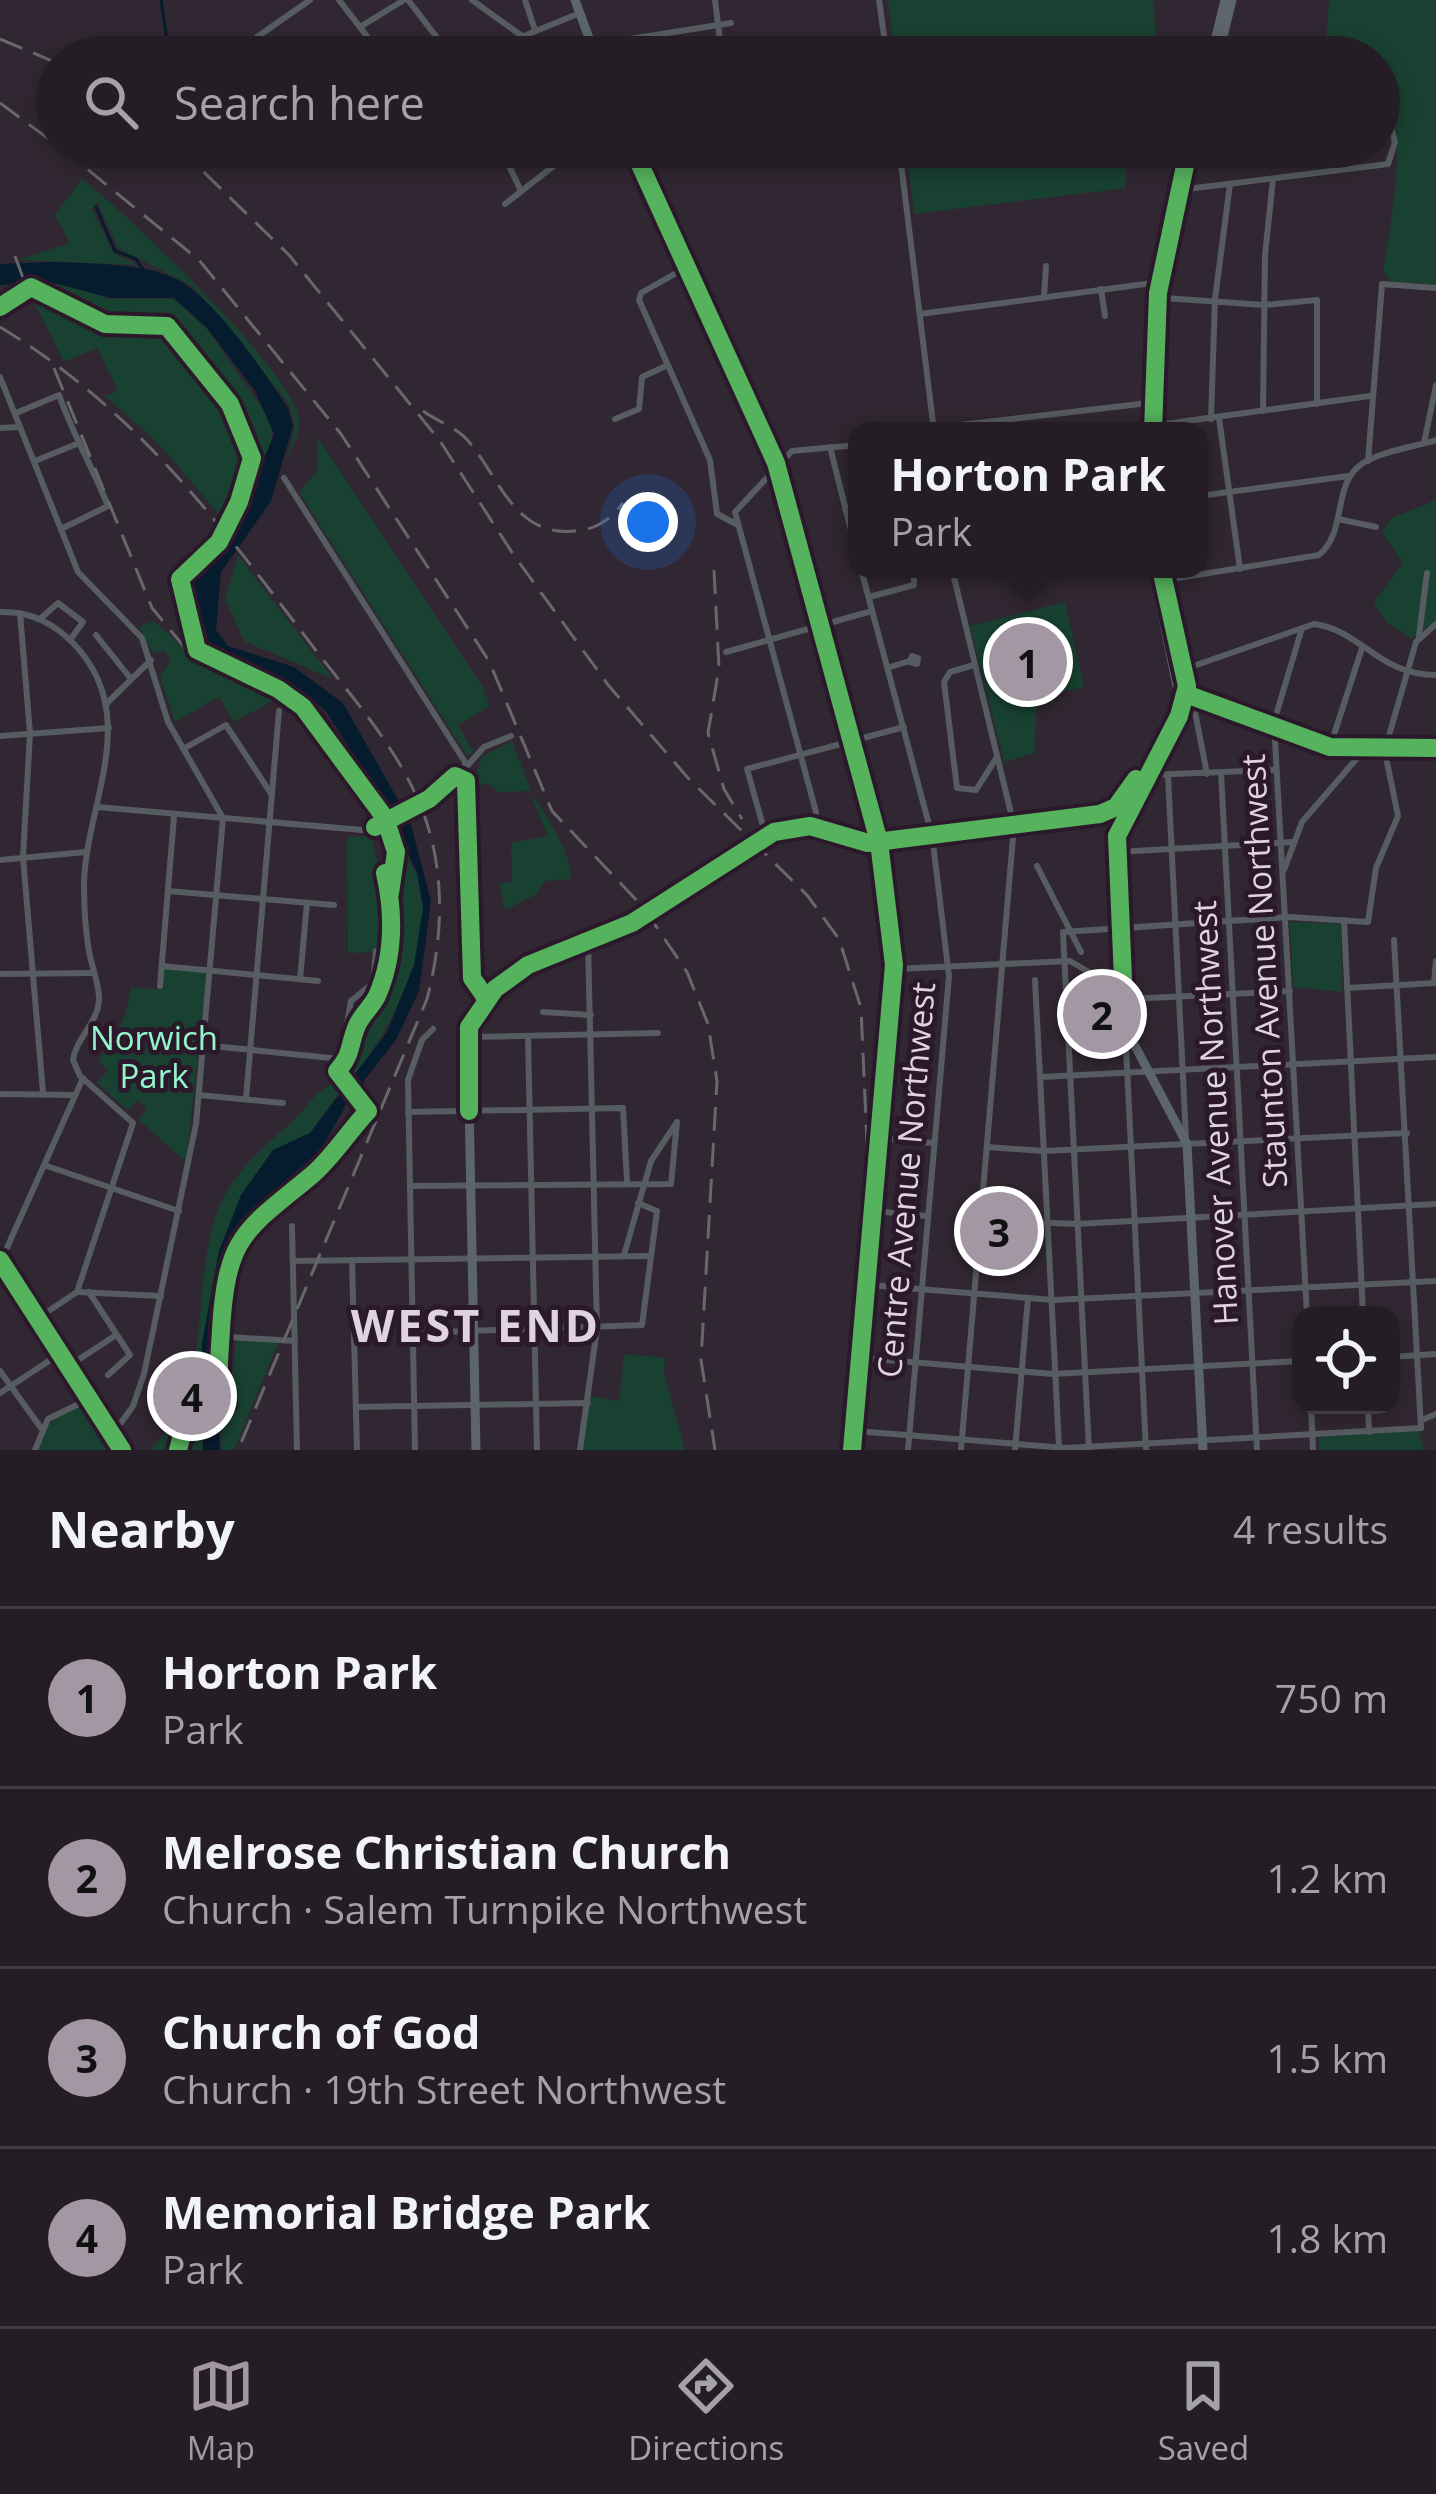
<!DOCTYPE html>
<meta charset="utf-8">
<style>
body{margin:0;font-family:"Open Sans",sans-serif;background:#2d262e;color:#f1f3f6}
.controls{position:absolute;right:36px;bottom:36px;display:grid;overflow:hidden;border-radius:24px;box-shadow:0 6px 18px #0003}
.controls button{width:108px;height:108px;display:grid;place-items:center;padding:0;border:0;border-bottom:3px solid #423b43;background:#251d26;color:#f1f3f6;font:60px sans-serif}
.you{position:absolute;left:648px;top:522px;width:42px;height:42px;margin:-30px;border:9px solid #fff;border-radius:50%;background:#1a73e8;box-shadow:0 0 0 18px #1a73e833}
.badge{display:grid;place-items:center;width:78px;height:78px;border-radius:50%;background:#a297a2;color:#111;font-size:39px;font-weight:700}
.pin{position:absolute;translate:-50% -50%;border:6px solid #fff;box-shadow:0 3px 12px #0006}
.popup{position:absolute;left:848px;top:422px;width:360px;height:156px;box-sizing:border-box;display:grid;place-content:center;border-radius:24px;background:#251d26;filter:drop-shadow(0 3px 9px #0005);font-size:39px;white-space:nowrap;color:#a3a2a7}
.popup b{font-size:45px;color:#f1f3f6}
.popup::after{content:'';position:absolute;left:50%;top:100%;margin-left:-24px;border:24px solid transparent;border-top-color:#251d26}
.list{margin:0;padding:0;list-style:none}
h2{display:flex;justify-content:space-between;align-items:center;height:156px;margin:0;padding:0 48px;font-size:51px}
h2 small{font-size:39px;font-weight:400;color:#a3a2a7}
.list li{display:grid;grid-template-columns:78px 1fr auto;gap:36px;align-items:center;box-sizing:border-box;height:180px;padding:0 48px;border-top:3px solid #423b43}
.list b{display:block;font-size:45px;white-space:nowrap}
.list p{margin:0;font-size:39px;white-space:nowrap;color:#a3a2a7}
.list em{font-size:39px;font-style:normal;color:#a3a2a7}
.icon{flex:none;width:66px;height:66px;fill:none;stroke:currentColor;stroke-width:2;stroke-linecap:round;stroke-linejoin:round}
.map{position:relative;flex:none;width:1436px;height:1450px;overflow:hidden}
.search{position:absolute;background:#251d26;box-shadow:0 6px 18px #0003;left:36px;right:36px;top:36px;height:132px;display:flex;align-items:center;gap:30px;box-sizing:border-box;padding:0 42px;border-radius:66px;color:#a3a2a7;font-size:45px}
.sheet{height:876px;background:#251d26}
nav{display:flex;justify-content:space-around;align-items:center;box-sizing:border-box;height:168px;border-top:3px solid #423b43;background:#251d26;font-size:33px;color:#a3a2a7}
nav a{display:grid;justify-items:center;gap:6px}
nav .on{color:#a297a2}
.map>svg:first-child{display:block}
.green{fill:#194132}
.water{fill:#041c2d}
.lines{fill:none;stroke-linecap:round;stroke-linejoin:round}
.stream{stroke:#041c2d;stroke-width:3}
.major-tunnel{stroke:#4b414c;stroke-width:9;stroke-dasharray:9 4.5;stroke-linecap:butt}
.minor{stroke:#565c61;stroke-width:6}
.major{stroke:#5d656c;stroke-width:9}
.rail{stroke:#67676d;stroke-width:3;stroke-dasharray:24 12;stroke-linecap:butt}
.cycleway-casing{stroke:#2b192b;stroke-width:26}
.cycleway{stroke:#56b35d;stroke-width:18}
.labels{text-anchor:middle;stroke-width:10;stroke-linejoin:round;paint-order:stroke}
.street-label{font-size:33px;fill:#dfd3df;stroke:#2b192b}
.park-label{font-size:33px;fill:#93f6c9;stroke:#2b192b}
.district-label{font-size:45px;font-weight:bold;letter-spacing:3px;fill:#dfd3df;stroke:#2b192b}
</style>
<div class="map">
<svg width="1436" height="1450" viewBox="0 0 1436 1450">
<rect width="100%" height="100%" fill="#312732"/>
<!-- green -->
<g class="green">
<path d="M888 0H1153L1158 57H895Z"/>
<path d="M1329 0H1436V285L1390 281 1383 270C1391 226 1398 184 1397 140 1396 111 1379 86 1379 57H1325Z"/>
<path d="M906 147H1170L1143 152 1126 167V188L914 214Z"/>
<path d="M82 179C124 211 293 371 299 419 301 433 291 450 286 463L295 427 289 404 192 286 118 248 97 201 92 209 113 253 137 265 18 260 70 243 55 215Z"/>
<path d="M31 283 65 284 111 299H174L207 329 273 424 271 443 228 534 255 451 233 402 172 324 105 319Z"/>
<path d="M45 297 101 327H162L174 336C218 394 277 445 223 519L160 445 105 396 118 391 97 348 64 362 35 304Z"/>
<path d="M318 438 482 686 490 706 458 725 473 752 468 757 299 492 317 471Z"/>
<path d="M1436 500V620L1412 639 1387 623 1374 602 1403 563 1382 532 1392 518Z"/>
<path d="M238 555 250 571 333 679 244 641 225 599Z"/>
<path d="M1065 602 1084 687 1036 698 1035 753 1004 762 970 626Z"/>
<path d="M154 621 190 654 275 699 234 722 219 697 175 722 160 677 171 660 164 650 154 654 139 627Z"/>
<path d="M512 741 531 791 498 792 487 783 472 789 482 757Z"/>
<path d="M530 793C543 806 575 860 570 879L545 881 535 895 505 910 499 883 512 882 511 843 548 836Z"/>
<path d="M371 836 384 890 383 952 348 953 347 837Z"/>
<path d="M407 858C453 920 392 1030 351 1079L344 1071C355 1057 352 1043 360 1028 396 963 404 944 389 868L394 860Z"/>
<path d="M1290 922 1341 924 1342 992 1293 987Z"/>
<path d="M164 968 207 972 186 1162 138 1119 147 1109 138 1100 128 1110 97 1083 108 1070 99 1062C113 1026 126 1032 130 988L161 989Z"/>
<path d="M342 1082 345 1085 310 1133 273 1150 241 1195 198 1382 203 1450H149C217 1394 188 1280 220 1205 235 1170 266 1145 293 1121 308 1107 320 1082 342 1082Z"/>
<path d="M236 1340 279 1341 234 1450H222L221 1416 237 1410 231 1388Z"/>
<path d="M624 1354 665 1358 664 1373 685 1450H580L590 1396 619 1401Z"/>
<path d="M87 1403 115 1450H39C45 1422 60 1411 87 1403Z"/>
<path d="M1419 1431 1424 1450H1319V1437Z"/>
</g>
<!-- water -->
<path class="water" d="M53 262C91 264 141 262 176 279 214 297 264 372 288 408L293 426 271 501 221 572 216 630 228 646 294 667 343 703 410 821 431 901 419 991 396 1040 348 1101 313 1164 267 1203 231 1250 214 1363 220 1450H203L202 1343 219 1251 241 1195 273 1150 310 1133 387 1032 414 965 423 908 417 873 389 812 326 711 298 689 211 654 194 635 189 600 193 575 241 516 274 434 255 391 207 328 174 298H111L50 282 0 285V264Z"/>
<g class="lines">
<!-- stream -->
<g class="stream">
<path d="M161 0 169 53 165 57"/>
<path d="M96 207 115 251 136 259 146 274"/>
</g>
<!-- major-tunnel -->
<path class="major-tunnel" d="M664 902 693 883"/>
<!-- minor -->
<g class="minor">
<path d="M339 0 383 57"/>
<path d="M408 0 452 57"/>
<path d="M472 0 522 36 531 57"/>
<path d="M525 0 535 30"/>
<path d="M715 0 722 57"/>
<path d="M879 0 887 57"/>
<path d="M360 27 404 0"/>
<path d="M257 37 310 0"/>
<path d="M592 45 731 23"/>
<path d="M493 57 526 35 580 13"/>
<path d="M500 147 521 191"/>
<path d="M899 147 934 431"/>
<path d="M1187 189 1388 164 1395 142 1379 81"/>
<path d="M505 204 578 147"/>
<path d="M687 267 641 293 639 300 710 460 717 514 738 525"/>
<path d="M1101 289 1105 316"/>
<path d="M1044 297 1046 266"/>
<path d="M1164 298 1264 305 1317 300V404"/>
<path d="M920 314 1160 282"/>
<path d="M0 377 78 572 142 638 168 722 223 818 196 1124 144 1374 133 1406 113 1434"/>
<path d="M1263 411 1265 255 1273 179"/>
<path d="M16 413 59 395C73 435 92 466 108 506L61 529"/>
<path d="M1219 418 1240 569"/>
<path d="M615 419 639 409 642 377 666 366"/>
<path d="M1211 419 1215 299 1230 184"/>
<path d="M1157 425 1370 396"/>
<path d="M0 428 20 427"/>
<path d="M934 428 1157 402"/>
<path d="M1424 443 1436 385"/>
<path d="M830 447 857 554"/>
<path d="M35 461 79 443"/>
<path d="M1368 461 1382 284 1436 288"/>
<path d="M284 478 465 762 472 978 486 998"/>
<path d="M1199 496 1349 476"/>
<path d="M845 509 857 506"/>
<path d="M1338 519 1376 527"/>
<path d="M861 569 932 836"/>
<path d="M952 569 1014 826 961 1450"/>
<path d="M1160 581 1319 555C1348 531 1331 484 1363 463 1383 451 1413 447 1436 440"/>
<path d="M869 597 914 585V569"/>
<path d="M0 612C29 611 54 623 74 644 142 715 87 801 84 882 84 907 85 932 90 956 93 970 100 987 99 1001 97 1024 76 1038 73 1060L80 1076 133 1123 77 1292 38 1318"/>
<path d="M20 613 30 733 23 857 43 1093"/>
<path d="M40 619 58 603 83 622 70 640"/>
<path d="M1302 628 1274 722 1307 1315"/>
<path d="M96 635 131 679"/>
<path d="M1419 636 1427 573"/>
<path d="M726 652 872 611"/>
<path d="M912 656 918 658 917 664 910 662Z"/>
<path d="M974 665 950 672 944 682 957 788 976 790 997 757"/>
<path d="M887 668 909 661"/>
<path d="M1185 669 1314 624C1361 630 1378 675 1436 675"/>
<path d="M1192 696 1207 774"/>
<path d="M107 703 151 660"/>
<path d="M0 736 109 728"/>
<path d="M1330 747 1362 648"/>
<path d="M183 749 226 725 272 795"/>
<path d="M467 766 484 747 511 736"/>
<path d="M1221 773 1257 1450"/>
<path d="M1148 775 1275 770"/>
<path d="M1168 776 1186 1138"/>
<path d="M97 807 362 830 411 809 452 778 462 776"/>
<path d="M774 832 763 826 747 769 904 727"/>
<path d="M814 833 816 812 735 512 792 451 857 445"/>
<path d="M1117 852 1293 842"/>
<path d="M0 860 86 852"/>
<path d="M1037 866 1081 952"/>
<path d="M1284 870 1302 822 1365 749"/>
<path d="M168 891 334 905"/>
<path d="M1344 920 1363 1315"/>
<path d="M162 966 318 981"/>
<path d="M895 969 1070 961 1094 975 1125 1027 1146 1450"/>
<path d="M0 974 94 973"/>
<path d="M300 979 307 903"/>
<path d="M1035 980 1059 1446"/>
<path d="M1434 983 1436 961"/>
<path d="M160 986 174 817"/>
<path d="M1347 988 1436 983"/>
<path d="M1066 1002 1290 991"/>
<path d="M543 1012 591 1015"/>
<path d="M528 1036 537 1450"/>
<path d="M470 1037 658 1033"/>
<path d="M203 1045 341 1059 351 1001 373 983 376 951"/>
<path d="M1041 1077 1436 1057"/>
<path d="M0 1094 75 1095"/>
<path d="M199 1095 283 1103"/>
<path d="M246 1099 279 711"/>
<path d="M408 1112 623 1108 627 1181"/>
<path d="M882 1138 932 1143"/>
<path d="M987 1147 1044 1151 1407 1133"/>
<path d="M44 1165 179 1211"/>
<path d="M410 1186 671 1184 677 1122"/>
<path d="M875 1211 926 1216"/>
<path d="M980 1220 1077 1224 1436 1204"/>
<path d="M292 1226 297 1450"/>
<path d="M624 1255 651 1161 675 1125"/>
<path d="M352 1260 357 1450"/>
<path d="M1 1261 83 1078"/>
<path d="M293 1261 649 1256"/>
<path d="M869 1285 1054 1300 1436 1281"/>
<path d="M77 1292 161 1296"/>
<path d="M89 1292 130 1355 108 1375"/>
<path d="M413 1333 642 1325 657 1211 638 1203"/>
<path d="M229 1337 295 1341"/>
<path d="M1391 1357 1436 1354"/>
<path d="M863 1358 1053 1374 1301 1361"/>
<path d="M69 1366 116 1335"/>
<path d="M0 1371 41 1428"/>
<path d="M0 1393 61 1353"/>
<path d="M1311 1405 1313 1450"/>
<path d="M1368 1405 1369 1432"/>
<path d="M356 1407 588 1403"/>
<path d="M1422 1420 1436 1414"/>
<path d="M856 1431 1066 1448 1421 1428 1394 940"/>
<path d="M35 1450 48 1419 89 1399"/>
<path d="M415 1450 408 1080 422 1040 433 1029"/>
<path d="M580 1450 597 1329 588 942"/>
<path d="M855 1450 895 980 880 850"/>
<path d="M908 1450 949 976 933 843"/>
<path d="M1015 1450 1028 1298"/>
<path d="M1089 1450 1063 932 1289 917 1368 922 1376 868 1398 816 1386 757 1388 739 1416 642 1436 624"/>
</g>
<!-- major -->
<g class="major">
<path d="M575 0 596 57"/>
<path d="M1211 57 1225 0"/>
<path d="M1218 57 1232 0"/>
<path d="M632 147 776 463 880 849"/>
<path d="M1153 431 1158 293 1189 147"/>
<path d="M1160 431 1166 282 1197 147"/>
<path d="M1161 569 1187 686 1179 716 1122 818 1118 895 1125 1027 1187 1144 1203 1450"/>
<path d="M1182 692 1330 747 1436 748"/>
<path d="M799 827 868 843 1113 816"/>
<path d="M761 841 800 831 870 850 1098 821 1125 811"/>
<path d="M723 864 746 850"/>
<path d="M1113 869 1110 839 1115 818 1174 711 1178 691 1153 569"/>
<path d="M693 883 712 871"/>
<path d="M652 910 664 902"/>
<path d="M0 1260 122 1450"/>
<path d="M476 1450 468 1051C470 958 585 954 646 914"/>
</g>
<!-- rail -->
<g class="rail">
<path d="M0 39 57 63"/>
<path d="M0 103 57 145"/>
<path d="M60 147 199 260 341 434 489 661 552 811 643 907 687 972 708 1024 717 1081 701 1360 715 1450"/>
<path d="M178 147 289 255 440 441 513 554 609 686 688 778 807 895 839 939 861 1008 867 1144 842 1450"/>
<path d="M15 256 30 297"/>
<path d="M0 327C135 409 217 520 311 644 349 694 394 743 419 802 446 865 444 934 427 999L238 1450"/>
<path d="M54 368 152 608 186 649"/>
<path d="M423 411C438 422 457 427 469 442 501 480 515 538 577 531 597 529 612 518 623 503"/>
<path d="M714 570 719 668 708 733 724 789 742 819"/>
</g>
<!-- cycleway casing -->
<g class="cycleway-casing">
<g id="cycleway">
<path d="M632 147 776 463 879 842 894 965 852 1450"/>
<path d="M0 307 31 287 105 324 167 326 230 404 252 458 239 502 219 542 180 579 197 650 278 689 303 707 385 818 396 852 390 893"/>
<path d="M1153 431 1158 293 1189 147"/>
<path d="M1186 694 1330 747 1436 748"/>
<path d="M375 827 429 799 455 776 466 781 472 978 486 998"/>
<path d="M1125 1027 1117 836 1179 716 1187 686 1161 569"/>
<path d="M469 1111V1027L495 989 528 965 632 923 774 832 810 826 868 843 1100 814 1116 807 1136 779"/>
<path d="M0 1260 122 1450"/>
<path d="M178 1450 186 1420 225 1403C215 1378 220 1356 221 1329 227 1234 245 1231 312 1175 332 1158 349 1131 368 1111L337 1071C351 1057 349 1046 356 1028 360 1016 371 1008 377 996 394 957 394 913 385 873"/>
</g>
</g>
<!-- cycleway -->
<use href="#cycleway" class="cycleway"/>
</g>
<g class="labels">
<!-- street labels -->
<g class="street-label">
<text transform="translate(1264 971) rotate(-93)" y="12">Staunton Avenue Northwest</text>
<text transform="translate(1215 1113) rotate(-93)" y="12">Hanover Avenue Northwest</text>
<text transform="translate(906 1180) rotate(-85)" y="12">Centre Avenue Northwest</text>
</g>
<!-- park labels -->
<g class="park-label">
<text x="154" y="1050">Norwich<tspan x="154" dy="38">Park</tspan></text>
</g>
<!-- district labels -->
<g class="district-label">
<text x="476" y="1342">WEST END</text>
</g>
</g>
</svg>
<div class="controls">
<button><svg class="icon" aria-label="locate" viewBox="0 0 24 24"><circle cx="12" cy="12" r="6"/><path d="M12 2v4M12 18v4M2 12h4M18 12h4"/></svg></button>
</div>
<div class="you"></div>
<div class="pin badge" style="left:1028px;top:662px">1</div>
<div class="popup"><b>Horton Park</b>Park</div>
<div class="pin badge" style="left:1102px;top:1014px">2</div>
<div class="pin badge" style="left:999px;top:1231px">3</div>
<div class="pin badge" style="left:192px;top:1396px">4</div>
<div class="search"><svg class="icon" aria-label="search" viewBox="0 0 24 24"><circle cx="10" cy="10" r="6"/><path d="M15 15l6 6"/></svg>Search here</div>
</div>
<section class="sheet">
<h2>Nearby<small>4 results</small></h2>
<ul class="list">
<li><span class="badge">1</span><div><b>Horton Park</b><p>Park</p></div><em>750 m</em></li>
<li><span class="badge">2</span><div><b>Melrose Christian Church</b><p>Church · Salem Turnpike Northwest</p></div><em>1.2 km</em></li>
<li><span class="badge">3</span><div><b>Church of God</b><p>Church · 19th Street Northwest</p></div><em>1.5 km</em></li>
<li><span class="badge">4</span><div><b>Memorial Bridge Park</b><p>Park</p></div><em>1.8 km</em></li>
</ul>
</section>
<nav>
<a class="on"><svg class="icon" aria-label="map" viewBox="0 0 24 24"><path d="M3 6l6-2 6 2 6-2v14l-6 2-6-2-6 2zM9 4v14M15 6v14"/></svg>Map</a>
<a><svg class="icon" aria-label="directions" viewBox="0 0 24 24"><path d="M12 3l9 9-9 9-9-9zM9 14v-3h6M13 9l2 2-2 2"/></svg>Directions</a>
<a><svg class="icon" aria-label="saved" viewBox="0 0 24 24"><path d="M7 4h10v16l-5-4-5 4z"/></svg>Saved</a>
</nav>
